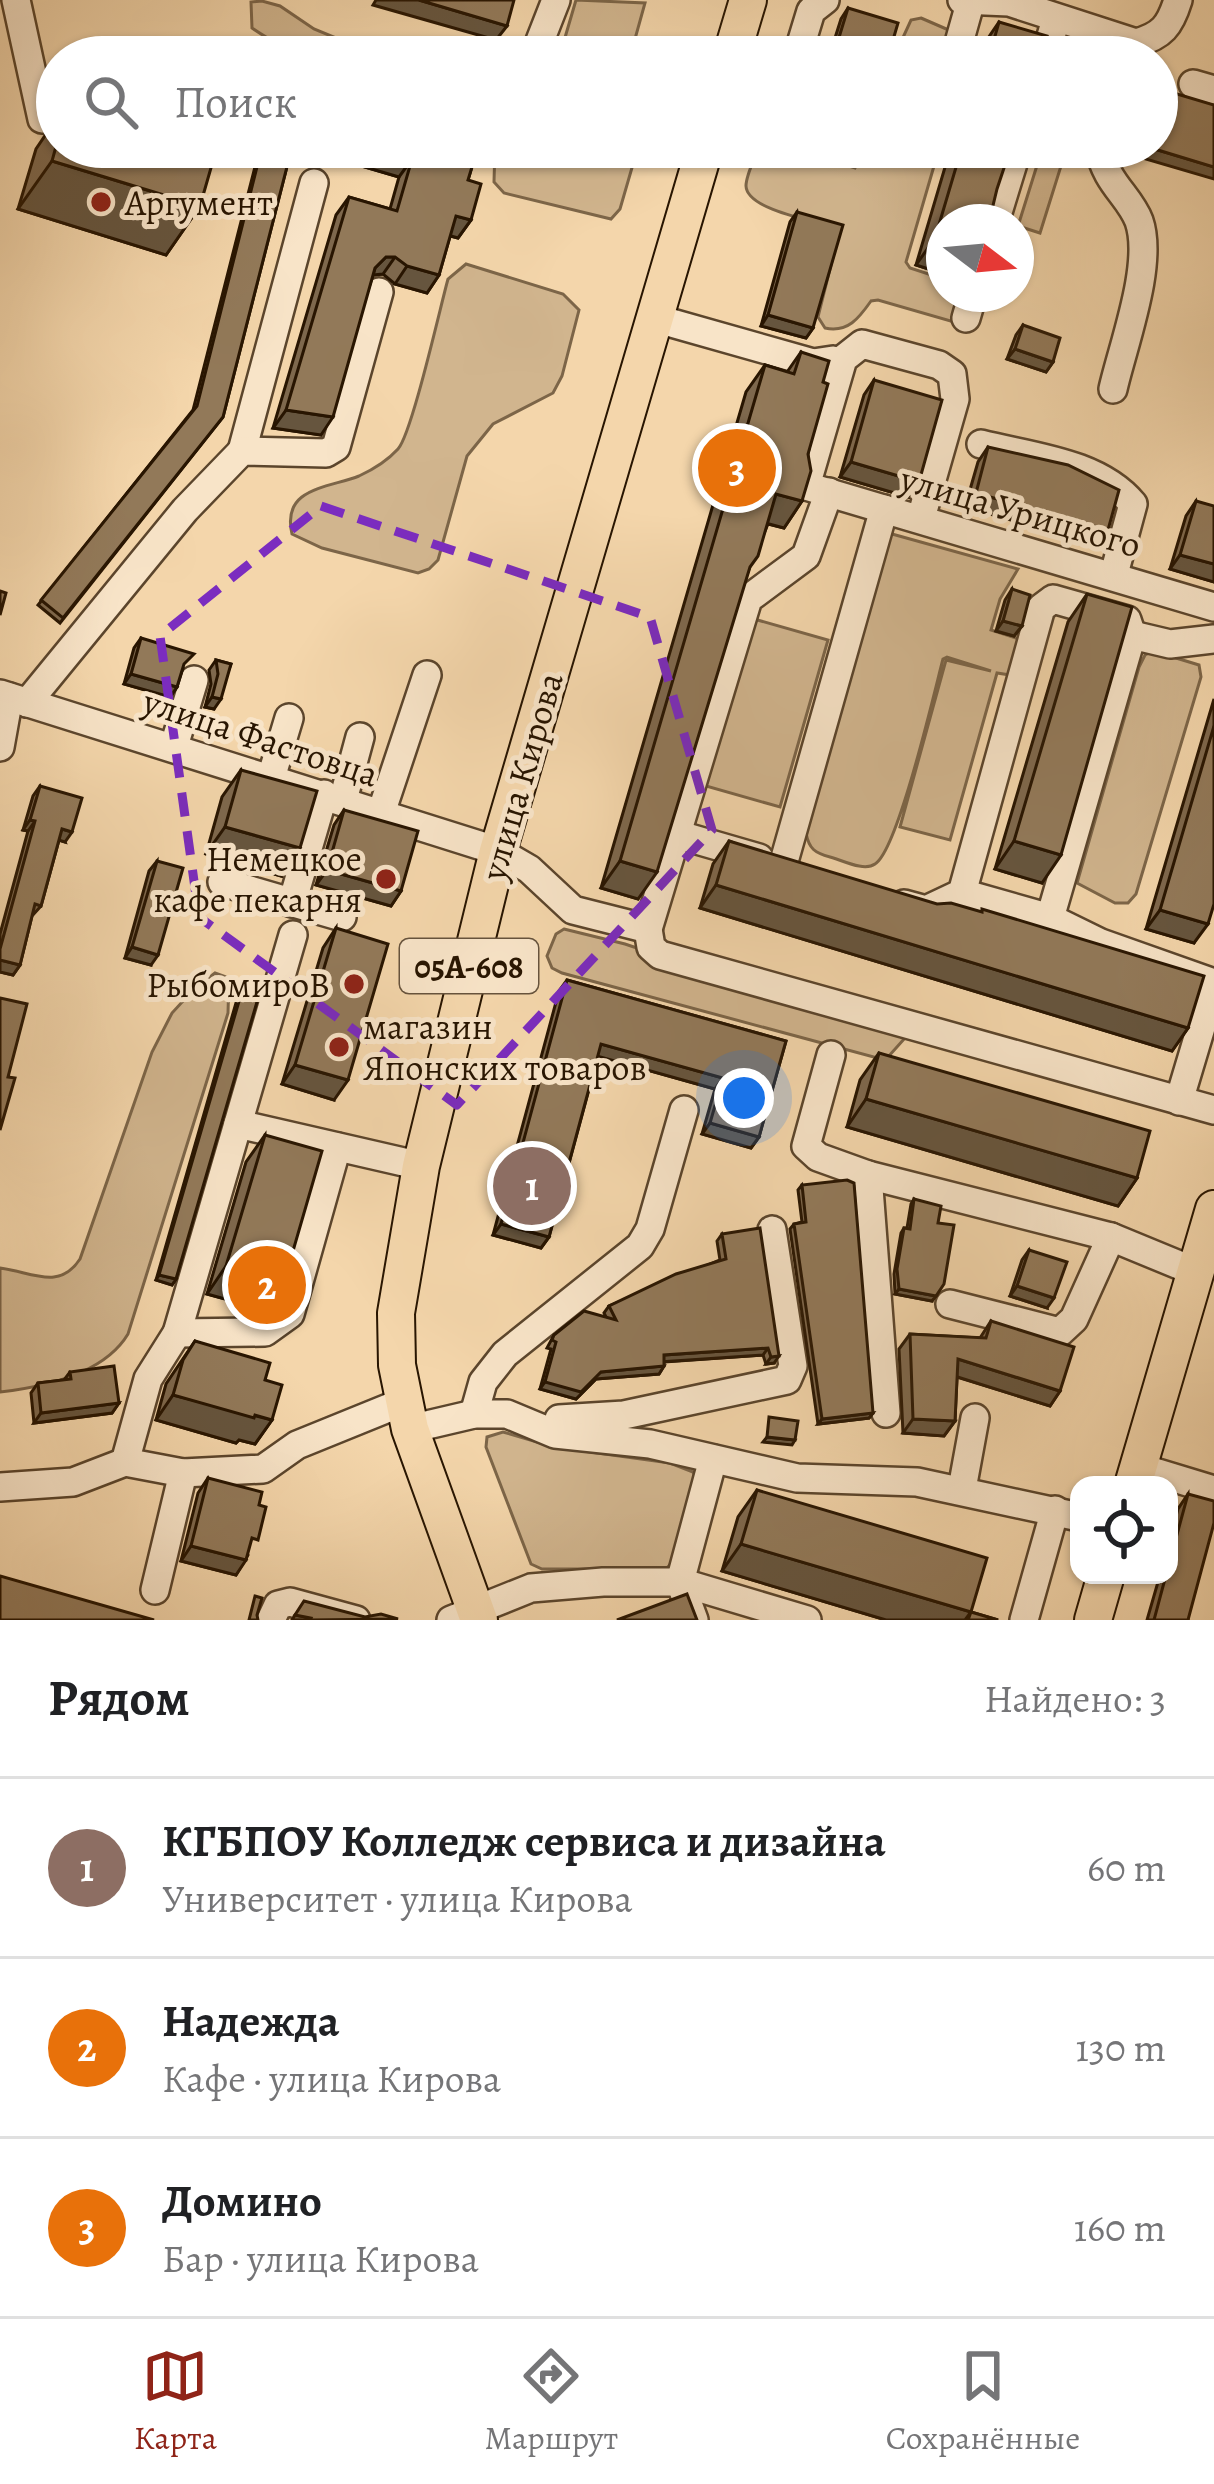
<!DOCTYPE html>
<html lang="ru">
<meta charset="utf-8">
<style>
body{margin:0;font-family:Alegreya,serif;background:#f6f6f6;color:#202124}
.controls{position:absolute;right:36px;bottom:36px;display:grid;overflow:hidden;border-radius:24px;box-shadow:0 3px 9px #0004}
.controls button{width:108px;height:108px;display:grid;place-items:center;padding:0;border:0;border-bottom:3px solid #e0e0e0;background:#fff;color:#202124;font:60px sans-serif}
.compass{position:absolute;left:926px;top:204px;width:108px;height:108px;border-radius:50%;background:#fff;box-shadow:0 3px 9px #0004;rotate:106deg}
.you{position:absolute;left:744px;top:1098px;width:42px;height:42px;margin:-30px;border:9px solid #fff;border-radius:50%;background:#1a73e8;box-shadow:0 0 0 18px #1a73e833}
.badge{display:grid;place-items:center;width:78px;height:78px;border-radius:50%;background:#8f2418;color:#fff;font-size:39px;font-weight:700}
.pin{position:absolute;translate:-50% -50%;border:6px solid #fff;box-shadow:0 3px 12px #0006}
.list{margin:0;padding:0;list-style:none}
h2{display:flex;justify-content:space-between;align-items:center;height:156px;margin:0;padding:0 48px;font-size:51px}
h2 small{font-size:39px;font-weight:400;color:#757577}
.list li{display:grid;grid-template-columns:78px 1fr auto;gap:36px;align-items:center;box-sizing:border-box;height:180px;padding:0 48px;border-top:3px solid #e0e0e0}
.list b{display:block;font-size:45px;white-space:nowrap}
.list p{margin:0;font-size:39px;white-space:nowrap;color:#757577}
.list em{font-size:39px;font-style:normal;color:#757577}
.icon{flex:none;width:66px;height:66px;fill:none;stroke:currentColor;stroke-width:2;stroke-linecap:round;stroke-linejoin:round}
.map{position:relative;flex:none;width:1214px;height:1620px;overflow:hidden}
.search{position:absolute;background:#fff;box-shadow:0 3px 9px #0004;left:36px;right:36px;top:36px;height:132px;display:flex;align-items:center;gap:30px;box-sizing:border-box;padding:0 42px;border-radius:66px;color:#757577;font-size:45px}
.sheet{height:696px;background:#fff}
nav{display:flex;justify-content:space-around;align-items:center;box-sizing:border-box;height:168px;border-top:3px solid #e0e0e0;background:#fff;font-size:33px;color:#757577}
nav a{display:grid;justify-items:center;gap:6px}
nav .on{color:#8f2418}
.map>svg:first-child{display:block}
.green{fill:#d1b58e;stroke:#7c6548;stroke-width:3}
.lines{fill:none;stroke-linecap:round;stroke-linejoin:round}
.minor-casing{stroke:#5b452c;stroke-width:32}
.major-casing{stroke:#281501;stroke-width:40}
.minor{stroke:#f8e4c8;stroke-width:27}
.major{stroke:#f4d6ab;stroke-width:36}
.wall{fill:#7e684d;stroke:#281501;stroke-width:3}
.shaded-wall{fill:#66553e;stroke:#281501;stroke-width:3}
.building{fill:#927959;stroke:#281501;stroke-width:3}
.marked{fill:none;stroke:#7b2cbf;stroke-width:9;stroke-dasharray:24 15;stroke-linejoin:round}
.poi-dot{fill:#8f2418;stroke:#f8e4c8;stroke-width:4.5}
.labels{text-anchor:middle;stroke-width:10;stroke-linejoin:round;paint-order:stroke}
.shield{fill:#f8e4c8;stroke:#66533d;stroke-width:3}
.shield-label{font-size:33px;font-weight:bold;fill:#281501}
.poi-label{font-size:36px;fill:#281501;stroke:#f8e4c8;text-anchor:start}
.street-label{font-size:36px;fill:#281501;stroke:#f8e4c8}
</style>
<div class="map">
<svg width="1214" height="1620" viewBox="0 0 1214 1620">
<rect width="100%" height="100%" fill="#f4d6ab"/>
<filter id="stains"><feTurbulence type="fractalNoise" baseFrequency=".00167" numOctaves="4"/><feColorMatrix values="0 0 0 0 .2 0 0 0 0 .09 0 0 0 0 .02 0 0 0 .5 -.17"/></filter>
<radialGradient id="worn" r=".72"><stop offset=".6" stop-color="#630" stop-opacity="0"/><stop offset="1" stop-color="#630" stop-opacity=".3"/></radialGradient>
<!-- green -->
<g class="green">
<path d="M576 0 645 3 630 57 564 41Z"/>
<path d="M262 1 280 6 314 29 382 57C320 57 306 65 252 28L251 2Z"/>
<path d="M921 18 951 31 946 57H894L911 20Z"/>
<path d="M495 147H638L620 209 611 219 504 193 494 182Z"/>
<path d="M759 147H789L855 168 866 147H927L934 166 906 262 910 268 944 279V294H968L954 322 878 300 871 301C859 318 848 333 825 328L818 317 839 233 835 227C815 221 747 210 746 186 746 175 755 158 759 147Z"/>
<path d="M1039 159 1061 166 1040 233 1018 226Z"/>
<path d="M466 264 563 294 579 310 562 376 553 393 493 424 467 456 438 560 429 569 418 573 322 548 292 534C281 487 329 488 359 476 372 470 388 460 398 449 412 433 440 308 448 279Z"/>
<path d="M892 534 1018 569 1000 599 991 630 1019 639 1010 675 997 673 950 840 900 827 946 660 991 671 947 657 943 659C934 693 898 850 875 864 864 872 842 860 830 857 815 853 809 849 806 833L885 539Z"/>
<path d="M754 619 828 640 780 807 706 786Z"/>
<path d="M1153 651 1199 665 1201 677 1136 894 1128 903H1115L1077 883 1139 667 1145 655Z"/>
<path d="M564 929 625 944 905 1038 888 1057 881 1059 562 973 552 968 547 956 556 934Z"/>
<path d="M215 973 229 978 228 1013 128 1334C104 1374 44 1387 0 1392V1268C32 1272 59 1291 80 1259L152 1052 172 1013 194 989Z"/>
<path d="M503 1432 554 1447 670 1463 693 1472 697 1481 676 1558 666 1569H542L531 1564 486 1447 487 1437Z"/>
</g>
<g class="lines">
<!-- minor casing -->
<g class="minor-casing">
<g id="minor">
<path d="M16 0 42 119"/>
<path d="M962 0 1009 2 1136 43C1162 36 1170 26 1178 0"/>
<path d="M524 57 538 46 556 0"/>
<path d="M797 57 811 11 825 0"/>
<path d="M955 57 971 0"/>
<path d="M1045 57 1056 19"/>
<path d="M1193 84 1214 90"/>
<path d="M1099 147C1106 184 1129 195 1139 221 1154 264 1123 345 1113 389"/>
<path d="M995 222 1018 147"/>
<path d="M654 318 813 363 833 360"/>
<path d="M966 318 973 294"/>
<path d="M981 444C1032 457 1098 462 1133 504L1114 574"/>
<path d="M242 451 314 183"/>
<path d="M921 518 955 399 952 374 939 365 862 344 843 359 806 486 1214 607"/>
<path d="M1132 635 1170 644 1214 639"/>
<path d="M0 694 498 851 529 869 573 910 648 929 748 599 806 556 829 492"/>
<path d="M27 703 185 510 242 451 326 453 336 447 379 292"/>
<path d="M174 746 194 680"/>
<path d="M0 747 9 697"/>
<path d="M271 778 289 718"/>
<path d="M343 800 360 737"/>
<path d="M381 813 427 675"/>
<path d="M676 834 759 858"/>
<path d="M783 865 884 509"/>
<path d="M222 882 342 917"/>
<path d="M962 893 1050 918"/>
<path d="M292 903 324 794"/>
<path d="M904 904 926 910 962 893 1041 608 1053 599 1127 620 1132 635 1050 918 1101 943 1214 983"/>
<path d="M648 929 651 947 660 955 1214 1110"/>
<path d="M831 1055 806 1146 818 1157 868 1175 1111 1237 1196 1272"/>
<path d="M1179 1101 1214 984"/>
<path d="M238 1124 421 1166"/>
<path d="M868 1175 886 1413"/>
<path d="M950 1304 1060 1332 1074 1319 1111 1237"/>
<path d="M177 1333 265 1332 290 1314 337 1147"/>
<path d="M474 1414 483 1382 505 1354 640 1246 650 1229 684 1110"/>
<path d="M559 1419 624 1415 787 1380 793 1366 772 1230"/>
<path d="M410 1429 474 1414H507L555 1434 650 1444 797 1478 917 1482 1079 1517"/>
<path d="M125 1462 148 1379 177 1333 293 935"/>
<path d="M1138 1467 1214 1490"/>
<path d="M0 1487 73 1482 125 1462 183 1473 263 1469 297 1445 403 1402"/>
<path d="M962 1489 975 1418"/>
<path d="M155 1590 183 1473"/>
<path d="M271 1620 278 1605 290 1602 356 1620"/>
<path d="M451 1620 531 1588 603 1582H680L807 1620"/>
<path d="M694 1620 680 1582 713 1459"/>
<path d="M1024 1620 1055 1510"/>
</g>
</g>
<!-- major casing -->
<g class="major-casing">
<g id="major">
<path d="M731 57 748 0"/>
<path d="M1133 1485 1214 1209"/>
<path d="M479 1620 410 1429 397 1365 396 1313 421 1166 498 851 705 147"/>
<path d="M1093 1620 1106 1575"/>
</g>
</g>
<!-- minor -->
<use href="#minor" class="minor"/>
<!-- major -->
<use href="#major" class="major"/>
</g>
<!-- wall -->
<g class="wall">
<path d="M848 8 888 57H829L841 19Z"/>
<path d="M999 22 1040 57H978L980 50Z"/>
<path d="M57 118V147L200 206 166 255 18 209 36 149Z"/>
<path d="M260 147H292L223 417 60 623 38 605 193 410Z"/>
<path d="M356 147H478L468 180 471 220 458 238 450 236 439 275 427 293 395 284 383 274 373 275 321 435 273 428 336 215 349 197 390 209 399 177 351 163Z"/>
<path d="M951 147H1011L944 222V274L916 265Z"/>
<path d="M797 212 813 328 806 338 761 326 790 222Z"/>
<path d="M1023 325 1053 362 1046 372 1007 359 1016 335Z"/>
<path d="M801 352 823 382 808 454 802 501 784 528 768 524 749 569 638 899 601 888 746 392 765 365 787 372Z"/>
<path d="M874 380 908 497 840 477 864 395Z"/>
<path d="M988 447 1097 544 965 507 978 462Z"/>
<path d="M1196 501 1214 582 1170 569 1186 516Z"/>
<path d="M1012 589 1022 626 1014 636 996 631 1005 600Z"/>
<path d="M1087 594 1042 883 995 869 1068 622Z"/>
<path d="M141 638 183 668 177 687 170 697 124 684 134 648Z"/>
<path d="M216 660 231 664 214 709 205 707 211 684 209 670Z"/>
<path d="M1214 699V904L1194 943 1146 929Z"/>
<path d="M241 770 281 876 206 854 222 797Z"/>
<path d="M40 786 65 842 59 840 41 906 32 916 20 965 13 975 0 972V934L28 831 23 830 33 796Z"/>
<path d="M344 810 401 891 391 906 316 885 334 825Z"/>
<path d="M729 841 1188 1028 1172 1051 700 908 713 864Z"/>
<path d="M157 861 151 965 125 958 149 871Z"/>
<path d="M336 928 334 1100 282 1084 323 948Z"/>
<path d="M567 980 786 1041 759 1137 751 1148 702 1134 715 1089 598 1056 549 1237 541 1248 493 1235 559 991Z"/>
<path d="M242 991 176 1279 172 1285 156 1280 238 996Z"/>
<path d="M879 1053 1137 1178 1118 1206 847 1127 860 1080Z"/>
<path d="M265 1135V1310L207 1294 246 1162Z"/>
<path d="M802 1185 873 1413 869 1418 818 1424 790 1229 794 1224 802 1222 798 1190Z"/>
<path d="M914 1199 938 1223 932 1301 895 1294 894 1274 901 1233 904 1228H907L911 1204Z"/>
<path d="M722 1234 774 1363 766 1364 763 1355 664 1362V1366L659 1374 596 1379 576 1399 540 1389 551 1349 547 1348 554 1335 606 1317 604 1313 609 1306 720 1260 717 1241Z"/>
<path d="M1029 1250 1047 1308 1010 1296 1022 1260Z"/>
<path d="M991 1321 1060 1391 1050 1406 957 1377 955 1421 944 1436 903 1433 899 1349 910 1334 980 1338Z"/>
<path d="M195 1341 265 1380 272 1420 255 1444 239 1440 236 1443 156 1420 166 1384Z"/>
<path d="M70 1372 119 1403 112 1413 34 1423 31 1393 38 1383 64 1380Z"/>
<path d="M208 1478 248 1555 236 1575 181 1561 198 1493Z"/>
<path d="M757 1490 971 1612 998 1620H886L722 1571 738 1517Z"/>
<path d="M1188 1494V1620H1147L1160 1575H1169V1540L1178 1509Z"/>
</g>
<!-- shaded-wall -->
<g class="shaded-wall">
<path d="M376 0H419L507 26 496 40 373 5Z"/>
<path d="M362 147H370L412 159 399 177 351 163Z"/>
<path d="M826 147H861L855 156Z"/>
<path d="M1138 147H1148L1214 167V179L1132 155Z"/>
<path d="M52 161 200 206 166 255 18 209Z"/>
<path d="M456 216 471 220 458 238 444 234Z"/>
<path d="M935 238 944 241V274L916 265Z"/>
<path d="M386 257H395L383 274 373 275 375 268Z"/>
<path d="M407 266 439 275 427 293 395 284Z"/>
<path d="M768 315 813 328 806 338 761 326Z"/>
<path d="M1015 349 1053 362 1046 372 1007 359Z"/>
<path d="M286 410 333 417 321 435 273 428Z"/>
<path d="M851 462 919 482 908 497 840 477Z"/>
<path d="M976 493 1108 530 1097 544 965 507Z"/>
<path d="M776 494 802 501 784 528 758 521Z"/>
<path d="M1180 555 1214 564V582L1170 569Z"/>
<path d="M1003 621 1022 626 1014 636 996 631Z"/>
<path d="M131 674 177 687 170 697 124 684Z"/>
<path d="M212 697 221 699 214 709 205 707Z"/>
<path d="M30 820 35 821 28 831 23 830Z"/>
<path d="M225 827 300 848 281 876 206 854Z"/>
<path d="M62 829 72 832 65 842 55 839Z"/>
<path d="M1014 841 1061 855 1042 883 995 869Z"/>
<path d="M620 861 657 872 638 899 601 888Z"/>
<path d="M327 870 401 891 391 906 316 885Z"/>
<path d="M716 885 1188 1028 1172 1051 700 908Z"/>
<path d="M1160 910 1208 924 1194 943 1146 929Z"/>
<path d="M132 947 158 955 151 965 125 958Z"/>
<path d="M0 960 20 965 13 975 0 972Z"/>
<path d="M601 1044 723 1078 715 1089 593 1055Z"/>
<path d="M295 1065 348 1080 334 1100 282 1084Z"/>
<path d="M866 1099 1137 1178 1118 1206 847 1127Z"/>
<path d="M710 1123 759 1137 751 1148 702 1134Z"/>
<path d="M501 1224 549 1237 541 1248 493 1235Z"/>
<path d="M226 1266 284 1282 265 1310 207 1294Z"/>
<path d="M159 1275 176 1279 172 1285 156 1280Z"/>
<path d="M1017 1286 1054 1298 1047 1308 1010 1296Z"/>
<path d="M899 1289 936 1296 932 1301 895 1294Z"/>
<path d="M768 1348 763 1355 659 1362 664 1355Z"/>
<path d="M779 1356 774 1363 766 1364 771 1357Z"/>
<path d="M958 1359 1060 1391 1050 1406 948 1374Z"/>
<path d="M664 1366 659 1374 596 1379 576 1399 540 1389 545 1382 601 1372Z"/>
<path d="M173 1395 272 1420 255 1444 239 1440 236 1443 156 1420Z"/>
<path d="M119 1403 112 1413 34 1423 41 1413Z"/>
<path d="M873 1413 869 1418 818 1424 822 1419Z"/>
<path d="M913 1419 955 1421 944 1436 903 1433Z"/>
<path d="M767 1437 795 1440 792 1445 763 1442Z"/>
<path d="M741 1544 971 1612 965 1620H886L722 1571Z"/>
<path d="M191 1546 246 1560 236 1575 181 1561Z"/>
<path d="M295 1615 311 1618 310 1620H292Z"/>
</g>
<!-- building -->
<g class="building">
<path d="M419 0H514L507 26Z"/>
<path d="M848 8 898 23 888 57H833Z"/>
<path d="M999 22 1047 36 1040 57H989Z"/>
<path d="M1157 88 1214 105V167L1148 147H1157Z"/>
<path d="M57 143V147H217L200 206 52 161Z"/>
<path d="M262 147H292L223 417 63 618 41 600 197 406Z"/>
<path d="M370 147H478L468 180 481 184 471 220 456 216 439 275 407 266 395 257H386L375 268 333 417 286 410 349 197 397 211 412 159Z"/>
<path d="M962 147H1011L997 189 989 222H944V241L935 238Z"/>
<path d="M797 212 843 225 813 328 768 315Z"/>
<path d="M1023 325 1060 338 1053 362 1015 349Z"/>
<path d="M801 352 829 361 823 382 828 384 808 454 811 471 802 501 776 494 758 556 750 567 657 872 620 861 765 365 794 374Z"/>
<path d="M874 380 942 400 919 482 851 462Z"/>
<path d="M988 447 1068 465 1119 490 1108 530 976 493Z"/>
<path d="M1196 501 1214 506V564L1180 555Z"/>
<path d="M1012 589 1030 595 1022 626 1003 621Z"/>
<path d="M0 591 6 593 0 615Z"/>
<path d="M1087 594 1132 607 1061 855 1014 841Z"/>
<path d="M141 638 194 654 184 664 177 687 131 674Z"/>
<path d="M216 660 231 664 221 699 212 697 218 674Z"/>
<path d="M1214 726V904L1208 924 1160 910Z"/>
<path d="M241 770 317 791 300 848 225 827Z"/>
<path d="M40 786 82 798 72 832 62 829 41 906 35 904 20 965 0 960V949L35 821 30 820Z"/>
<path d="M344 810 418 831 401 891 327 870Z"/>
<path d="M729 841 937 904 951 903 982 912V909L1204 976 1188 1028 716 885Z"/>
<path d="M157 861 183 868 158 955 132 947Z"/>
<path d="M336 928 388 944 348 1080 295 1065Z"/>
<path d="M567 980 786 1041 759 1137 710 1123 723 1078 601 1044 549 1237 501 1224Z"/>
<path d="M242 991 259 995 176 1279 159 1275Z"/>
<path d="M0 998 27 1004 8 1077 15 1078 0 1130Z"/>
<path d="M879 1053 1150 1131 1137 1178 866 1099Z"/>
<path d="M265 1135 322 1151 284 1282 226 1266Z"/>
<path d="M847 1180 854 1183 873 1413 822 1419 794 1224 806 1222 802 1185Z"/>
<path d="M914 1199 941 1206 938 1223 954 1225 944 1284 936 1296 899 1289 897 1269 904 1228 910 1229Z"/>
<path d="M760 1228 779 1356 771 1357 768 1348 664 1355V1366L601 1372 581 1392 545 1382 556 1342 552 1340 554 1335 584 1311 616 1320 609 1306 676 1274 726 1259 722 1234Z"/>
<path d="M1029 1250 1067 1262 1054 1298 1017 1286Z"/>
<path d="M991 1321 1074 1347 1060 1391 958 1359 955 1421 913 1419 910 1334 986 1338Z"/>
<path d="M195 1341 270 1363 265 1380 282 1385 272 1420 255 1415 254 1418 173 1395 183 1360Z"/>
<path d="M114 1366 119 1403 41 1413 38 1383 71 1379 70 1372Z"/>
<path d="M769 1417 798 1421 795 1440 767 1437Z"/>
<path d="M208 1478 262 1492 259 1505 266 1507 258 1540 252 1538 246 1560 191 1546Z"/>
<path d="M757 1490 987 1558 971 1612 741 1544Z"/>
<path d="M1188 1494 1214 1501V1523L1188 1620H1154L1166 1575H1169V1564Z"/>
<path d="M0 1576 154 1620H0Z"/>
<path d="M687 1594 697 1620H617Z"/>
<path d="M255 1596 262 1598 257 1615 258 1620H249Z"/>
<path d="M304 1601 365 1617 381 1614 398 1619 310 1620 311 1618 295 1615Z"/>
<path d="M971 1612 998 1620H968Z"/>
</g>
<!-- marked area -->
<path class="marked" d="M321 506 650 617 712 830 457 1105 199 917 160 636Z"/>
<!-- markers -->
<g class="poi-dot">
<circle cx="101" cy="202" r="12"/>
<circle cx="386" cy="879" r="12"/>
<circle cx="354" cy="984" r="12"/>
<circle cx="339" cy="1047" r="12"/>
</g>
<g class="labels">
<!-- shield labels -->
<rect class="shield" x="400" y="939" width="138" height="54" rx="9"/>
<g class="shield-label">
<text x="469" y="978">05А-608</text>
</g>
<!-- poi labels -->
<g class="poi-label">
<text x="125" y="215">Аргумент</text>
<text x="362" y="871" text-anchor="end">Немецкое<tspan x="362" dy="41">кафе пекарня</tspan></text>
<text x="330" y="997" text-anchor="end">РыбомироВ</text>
<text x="363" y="1039">магазин<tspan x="363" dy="41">Японских товаров</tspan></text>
</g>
<!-- street labels -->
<g class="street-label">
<text transform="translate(1021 511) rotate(16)" y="13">улица Урицкого</text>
<text transform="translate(261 737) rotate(18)" y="13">улица Фастовца</text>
<text transform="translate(521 776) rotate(-74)" y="13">улица Кирова</text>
</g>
</g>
<rect width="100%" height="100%" filter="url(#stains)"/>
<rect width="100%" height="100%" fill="url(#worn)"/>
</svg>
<div class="controls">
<button><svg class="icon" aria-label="locate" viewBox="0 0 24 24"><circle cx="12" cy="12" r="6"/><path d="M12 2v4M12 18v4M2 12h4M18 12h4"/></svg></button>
</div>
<svg class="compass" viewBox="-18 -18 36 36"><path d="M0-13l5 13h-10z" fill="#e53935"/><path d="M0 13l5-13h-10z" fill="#757577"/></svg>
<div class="you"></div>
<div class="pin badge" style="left:532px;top:1186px;background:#8d6e63">1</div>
<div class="pin badge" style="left:267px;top:1285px;background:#e8710a">2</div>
<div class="pin badge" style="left:737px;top:468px;background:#e8710a">3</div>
<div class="search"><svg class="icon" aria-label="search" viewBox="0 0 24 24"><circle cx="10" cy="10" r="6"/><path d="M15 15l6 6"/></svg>Поиск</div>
</div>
<section class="sheet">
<h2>Рядом<small>Найдено: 3</small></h2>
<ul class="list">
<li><span class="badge" style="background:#8d6e63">1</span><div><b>КГБПОУ Колледж сервиса и дизайна</b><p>Университет · улица Кирова</p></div><em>60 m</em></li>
<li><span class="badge" style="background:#e8710a">2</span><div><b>Надежда</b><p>Кафе · улица Кирова</p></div><em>130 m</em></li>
<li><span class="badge" style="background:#e8710a">3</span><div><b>Домино</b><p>Бар · улица Кирова</p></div><em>160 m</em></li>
</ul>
</section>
<nav>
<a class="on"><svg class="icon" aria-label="map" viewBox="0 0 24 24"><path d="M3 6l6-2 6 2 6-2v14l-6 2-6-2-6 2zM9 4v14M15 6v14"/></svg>Карта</a>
<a><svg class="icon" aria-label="directions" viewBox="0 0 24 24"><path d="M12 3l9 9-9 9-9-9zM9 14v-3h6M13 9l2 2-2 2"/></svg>Маршрут</a>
<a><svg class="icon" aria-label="saved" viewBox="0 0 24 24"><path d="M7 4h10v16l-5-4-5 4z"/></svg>Сохранённые</a>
</nav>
